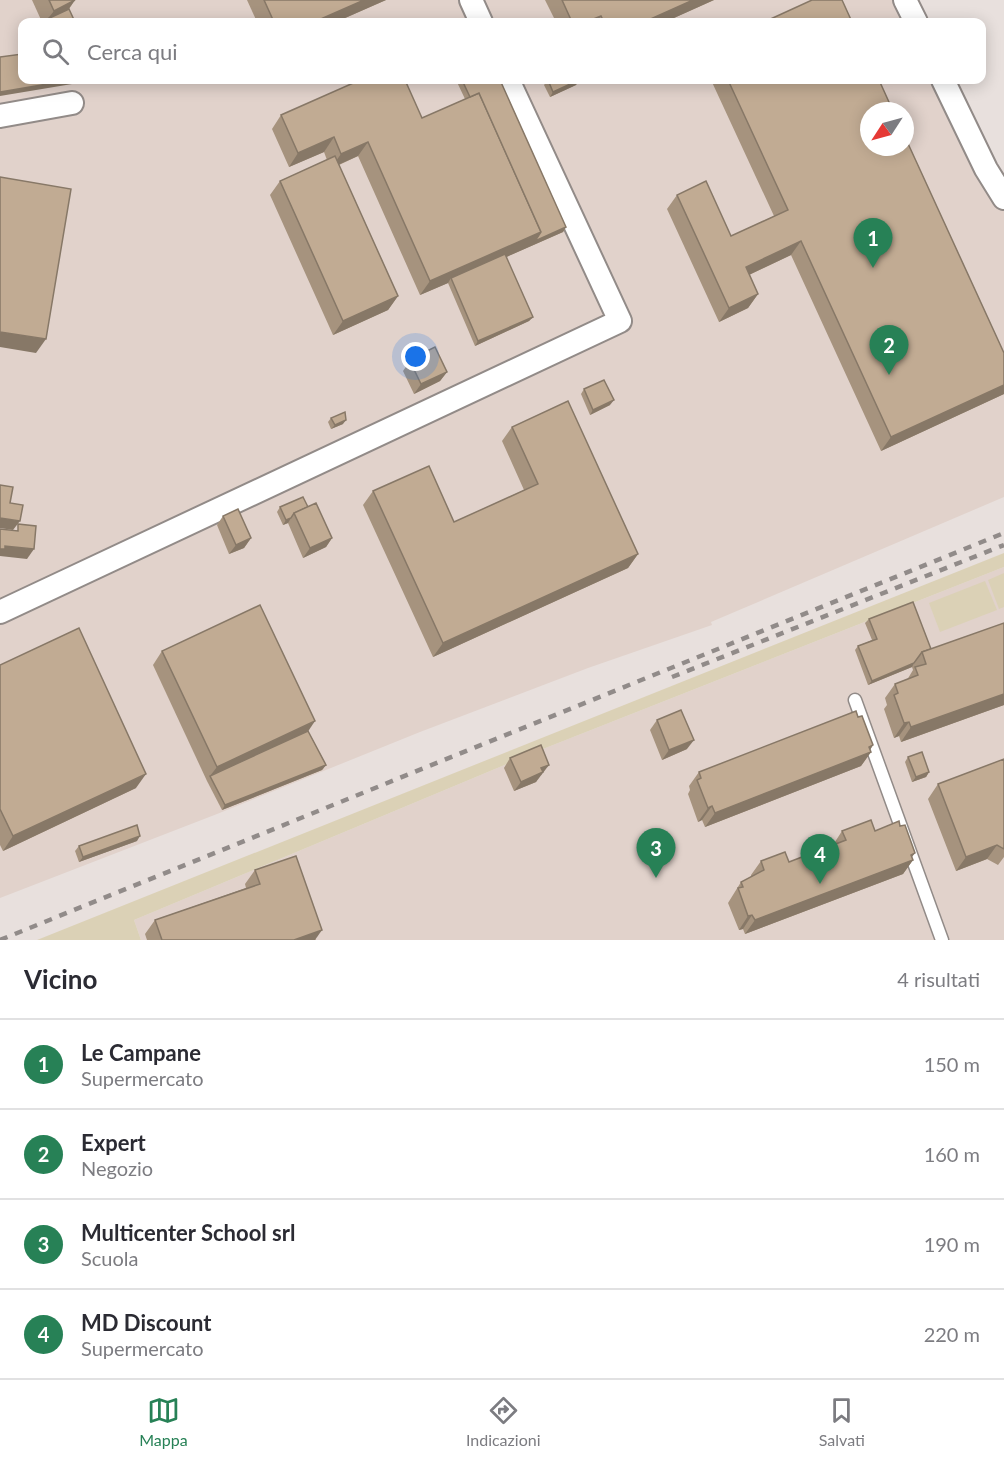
<!DOCTYPE html>
<html lang="it">
<style>
body{margin:0;font-family:Lato,sans-serif;background:#f7f7f7;color:#2b2b33}
.compass{position:absolute;left:860px;top:102px;width:54px;height:54px;border-radius:50%;background:#fff;box-shadow:0 3px 15px #0003;rotate:234deg}
.you{position:absolute;left:416px;top:357px;width:21px;height:21px;margin:-15px;border:4px solid #fff;border-radius:50%;background:#1a73e8;box-shadow:0 0 0 9px #1a73e833}
.badge{display:grid;place-items:center;width:39px;height:39px;border-radius:50%;background:#278156;color:#fff;font-size:20px;font-weight:700}
.pin{position:absolute;translate:-50% -50px;filter:drop-shadow(0 2px 3px #0008)}
.pin::after{content:'';position:absolute;top:32px;width:21px;height:18px;background:inherit;clip-path:polygon(0 0,100% 0,50% 100%)}
.list{margin:0;padding:0;list-style:none}
h2{display:flex;justify-content:space-between;align-items:center;height:78px;margin:0;padding:0 24px;font-size:26px}
h2 small{font-size:20px;font-weight:400;color:#7c7c81}
.list li{display:grid;grid-template-columns:39px 1fr auto;gap:18px;align-items:center;box-sizing:border-box;height:90px;padding:0 24px;border-top:2px solid #e1e1e2}
.list b{display:block;font-size:22px;white-space:nowrap}
.list p{margin:0;font-size:20px;white-space:nowrap;color:#7c7c81}
.list em{font-size:20px;font-style:normal;color:#7c7c81}
.icon{flex:none;width:33px;height:33px;fill:none;stroke:currentColor;stroke-width:2;stroke-linecap:round;stroke-linejoin:round}
.map{position:relative;flex:none;width:1004px;height:940px;overflow:hidden}
.search{position:absolute;background:#fff;box-shadow:0 3px 15px #0003;left:18px;right:18px;top:18px;height:66px;display:flex;align-items:center;gap:15px;box-sizing:border-box;padding:0 21px;border-radius:12px;color:#7c7c81;font-size:22px}
.sheet{height:438px;background:#fff}
nav{display:flex;justify-content:space-around;align-items:center;box-sizing:border-box;height:84px;border-top:2px solid #e1e1e2;background:#fff;font-size:16px;color:#7c7c81}
nav a{display:grid;justify-items:center;gap:3px}
nav .on{color:#278156}
.map>svg:first-child{display:block}
.built{fill:#e1d2cb;fill-rule:evenodd}
.green{fill:#dbd1b6}
.lines{fill:none;stroke-linecap:round;stroke-linejoin:round}
.lane-casing{stroke:#928b88;stroke-width:15}
.street-casing{stroke:#928b88;stroke-width:26}
.lane{stroke:#fff;stroke-width:12}
.street{stroke:#fff;stroke-width:22}
.rail{stroke:#918b89;stroke-width:4.5;stroke-dasharray:8 8;stroke-linecap:butt}
.wall{fill:#a6937e}
.shaded-wall{fill:#877867}
.building{fill:#c1ab93;stroke:#877867;stroke-width:1.5}
</style>
<div class="map">
<svg width="1004" height="940" viewBox="0 0 1004 940">
<rect width="100%" height="100%" fill="#e8e0dd"/>
<!-- built -->
<g class="built">
<path d="M0 0H909L919 22H22V80H946L1004 190V497L711 622 712 625 588 668 420 732 217 814 0 898ZM869 111H905V147H869Z"/>
<path d="M1004 567V940H141L134 920 543 749Z"/>
</g>
<!-- green -->
<g class="green">
<path d="M1004 553V567L543 749 134 920 141 940H37Z"/>
<path d="M1004 573V607L999 609 988 580Z"/>
<path d="M985 581 997 610 940 632 929 603Z"/>
</g>
<g class="lines">
<!-- lane casing -->
<g class="lane-casing">
<path id="lane" d="M855 700 942 940"/>
</g>
<!-- street casing -->
<g class="street-casing">
<g id="street">
<path d="M471 0 481 22"/>
<path d="M905 0 916 22"/>
<path d="M943 80 986 169 1004 198"/>
<path d="M0 116 72 103"/>
<path d="M0 612 620 321 508 80"/>
</g>
</g>
<!-- lane -->
<use href="#lane" class="lane"/>
<!-- street -->
<use href="#street" class="street"/>
<!-- rail -->
<g class="rail">
<path d="M672 677 1004 545"/>
<path d="M0 940 1004 533"/>
</g>
</g>
<!-- wall -->
<g class="wall">
<path d="M32 0H75L69 9 42 22Z"/>
<path d="M247 0H386L336 22H257Z"/>
<path d="M545 0H714L665 22H556Z"/>
<path d="M456 80H500L566 227 563 232 506 257 533 317 529 321 475 346 448 283 420 295 358 156 339 165 398 296 388 310 333 335 270 195 280 181 327 160 324 152 289 167 272 129 281 115 422 118 465 99Z"/>
<path d="M548 80H579L576 85 550 97 544 85Z"/>
<path d="M711 80H879L1004 353V394L881 451 791 255 749 275 758 294 748 308 719 322 667 209 677 195 731 236 774 216Z"/>
<path d="M423 353 447 372 440 381 414 394 403 371 410 361 421 356Z"/>
<path d="M584 389 610 405 590 415 581 394Z"/>
<path d="M331 418 343 424 331 429 328 422Z"/>
<path d="M512 427 638 554 628 568 433 657 363 505 373 491 454 522 524 490 502 441Z"/>
<path d="M280 507H308L332 538 326 547 303 558 288 523 283 525 277 512Z"/>
<path d="M223 516 251 538 244 548 229 554 217 525Z"/>
<path d="M869 619 931 649 1004 623V705L901 742 899 736 894 738 884 709 887 705 885 698 895 684 907 680 913 670 912 667 868 685 855 650 858 646 872 640 865 623Z"/>
<path d="M162 651 308 731 326 765 322 770 222 810 207 781 153 665Z"/>
<path d="M0 665 136 788 3 851 0 845Z"/>
<path d="M858 717 873 745 870 750 871 752 861 766 705 827 702 820 698 822 688 794 690 790 689 786 699 772Z"/>
<path d="M657 720 687 749 662 760 650 730Z"/>
<path d="M908 757 929 772 926 777 912 782 905 762Z"/>
<path d="M510 758 542 774 540 775 536 782 514 791 504 768Z"/>
<path d="M1004 759V857L998 865 987 859 956 871 928 799 938 784Z"/>
<path d="M842 831H875L912 858 913 860 903 874 745 934 743 929 739 930 728 903 741 882 751 877V875L761 861 789 862 833 845Z"/>
<path d="M137 841 79 862 75 851 79 846Z"/>
<path d="M255 870 316 940H147L145 934 155 920 246 888 245 884Z"/>
</g>
<!-- shaded-wall -->
<g class="shaded-wall">
<path d="M75 0 65 14 45 22 54 11Z"/>
<path d="M364 0H386L336 22H314Z"/>
<path d="M693 0H714L665 22H644Z"/>
<path d="M601 16 596 22H586Z"/>
<path d="M71 80H96L0 96V92Z"/>
<path d="M579 80 576 85 550 97 553 92Z"/>
<path d="M334 137 324 152 289 167 298 153Z"/>
<path d="M368 142 358 156 331 168 341 154Z"/>
<path d="M566 227 563 232 452 281 451 278 448 283 420 295 430 281 541 232Z"/>
<path d="M801 241 791 255 736 281 746 267Z"/>
<path d="M758 294 748 308 719 322 729 308Z"/>
<path d="M398 296 388 310 333 335 343 321Z"/>
<path d="M533 317 529 321 475 346 478 341Z"/>
<path d="M0 332 46 339 36 353 0 347Z"/>
<path d="M447 372 440 381 414 394 421 384Z"/>
<path d="M1004 385V394L881 451 891 437Z"/>
<path d="M614 400 610 405 590 415 593 410Z"/>
<path d="M346 420 343 424 331 429 335 425Z"/>
<path d="M0 518 20 521 13 530 0 528Z"/>
<path d="M291 518 288 523 283 525 286 520Z"/>
<path d="M251 538 244 548 229 554 236 545Z"/>
<path d="M332 538 326 547 303 558 310 548Z"/>
<path d="M5 546 34 549 27 559 0 556V549Z"/>
<path d="M638 554 628 568 433 657 443 643Z"/>
<path d="M914 663 912 667 868 685 872 681Z"/>
<path d="M1004 694V705L901 742 911 727Z"/>
<path d="M315 721 305 736 210 776 217 767Z"/>
<path d="M909 722 899 736 894 738 904 723Z"/>
<path d="M694 740 687 749 662 760 669 750Z"/>
<path d="M873 745 868 753 871 752 861 766 705 827 715 813Z"/>
<path d="M326 765 322 770 222 810 225 805Z"/>
<path d="M549 765 536 782 514 791 521 782 541 768Z"/>
<path d="M929 772 926 777 912 782 916 777Z"/>
<path d="M146 774 136 788 3 851 13 836Z"/>
<path d="M712 806 702 820 698 822 708 808Z"/>
<path d="M140 836 137 841 79 862 83 857Z"/>
<path d="M997 845 987 859 956 871 966 857Z"/>
<path d="M915 853 909 861 913 860 903 874 745 934 755 920Z"/>
<path d="M752 915 743 929 739 930 748 916Z"/>
<path d="M322 930 315 940H294Z"/>
</g>
<!-- building -->
<g class="building">
<path d="M49 0H75L54 11Z"/>
<path d="M264 0H364L314 22H274Z"/>
<path d="M562 0H693L644 22H604L601 16 586 22H572Z"/>
<path d="M812 0H842L852 22H764Z"/>
<path d="M69 9 75 22H41Z"/>
<path d="M22 54V80H71L0 92V57Z"/>
<path d="M360 80H405L422 118 479 93 541 232 430 281 368 142 341 154 334 137 298 153 281 115Z"/>
<path d="M462 80H500L566 227 535 241 541 232 479 93 470 97Z"/>
<path d="M548 80H579L553 92Z"/>
<path d="M728 80H879L893 111H869V147H905V137L1004 353V385L891 437 801 241 746 267 758 294 729 308 677 195 706 181 731 236 788 210Z"/>
<path d="M335 156 398 296 343 321 280 181Z"/>
<path d="M0 177 71 189 46 339 0 332Z"/>
<path d="M505 254 533 317 478 341 451 278Z"/>
<path d="M435 347 447 372 421 384 410 361 423 355V353Z"/>
<path d="M604 380 614 400 593 410 584 389Z"/>
<path d="M568 401 638 554 443 643 373 491 429 466 454 522 538 484 512 427Z"/>
<path d="M345 412 346 420 335 425 331 418Z"/>
<path d="M0 485 13 487 10 503 23 505 20 521 0 518Z"/>
<path d="M303 497 308 507 294 513 291 518 286 520 280 507Z"/>
<path d="M316 503 332 538 310 548 294 513Z"/>
<path d="M238 509 251 538 236 545 223 516Z"/>
<path d="M18 524 36 526 34 549 5 546V549H0V529L18 531Z"/>
<path d="M913 602 931 649 922 652 914 663 872 681 858 646 877 639 869 619Z"/>
<path d="M260 605 315 721 217 767 162 651Z"/>
<path d="M1004 623V694L911 727 909 722 904 723 894 695 898 693 895 684 918 675 915 667 926 664 922 652Z"/>
<path d="M79 628 146 774 13 836 0 809V665Z"/>
<path d="M681 710 694 740 669 750 657 720Z"/>
<path d="M856 711 858 717 862 716 873 745 869 747 871 752 715 813 712 806 708 808 697 780 701 778 699 772Z"/>
<path d="M308 731 326 765 225 805 210 776Z"/>
<path d="M541 745 549 765 541 768 543 772 521 782 510 758Z"/>
<path d="M922 752 929 772 916 777 908 757Z"/>
<path d="M1004 759V849L997 845 966 857 938 784Z"/>
<path d="M871 820 875 831 899 821 900 826 905 825 915 853 911 855 913 860 755 920 752 915 748 916 738 888 743 887 741 882 764 870 761 861 785 852 789 862 846 840 842 831Z"/>
<path d="M137 825 140 836 83 857 79 846Z"/>
<path d="M296 856 322 930 294 940H162L155 920 260 884 255 870Z"/>
</g>
</svg>
<svg class="compass" viewBox="-18 -18 36 36"><path d="M0-13l5 13h-10z" fill="#e53935"/><path d="M0 13l5-13h-10z" fill="#7c7c81"/></svg>
<div class="you"></div>
<div class="pin badge" style="left:873px;top:268px">1</div>
<div class="pin badge" style="left:889px;top:375px">2</div>
<div class="pin badge" style="left:656px;top:878px">3</div>
<div class="pin badge" style="left:820px;top:884px">4</div>
<div class="search"><svg class="icon" aria-label="search" viewBox="0 0 24 24"><circle cx="10" cy="10" r="6"/><path d="M15 15l6 6"/></svg>Cerca qui</div>
</div>
<section class="sheet">
<h2>Vicino<small>4 risultati</small></h2>
<ul class="list">
<li><span class="badge">1</span><div><b>Le Campane</b><p>Supermercato</p></div><em>150 m</em></li>
<li><span class="badge">2</span><div><b>Expert</b><p>Negozio</p></div><em>160 m</em></li>
<li><span class="badge">3</span><div><b>Multicenter School srl</b><p>Scuola</p></div><em>190 m</em></li>
<li><span class="badge">4</span><div><b>MD Discount</b><p>Supermercato</p></div><em>220 m</em></li>
</ul>
</section>
<nav>
<a class="on"><svg class="icon" aria-label="map" viewBox="0 0 24 24"><path d="M3 6l6-2 6 2 6-2v14l-6 2-6-2-6 2zM9 4v14M15 6v14"/></svg>Mappa</a>
<a><svg class="icon" aria-label="directions" viewBox="0 0 24 24"><path d="M12 3l9 9-9 9-9-9zM9 14v-3h6M13 9l2 2-2 2"/></svg>Indicazioni</a>
<a><svg class="icon" aria-label="saved" viewBox="0 0 24 24"><path d="M7 4h10v16l-5-4-5 4z"/></svg>Salvati</a>
</nav>
